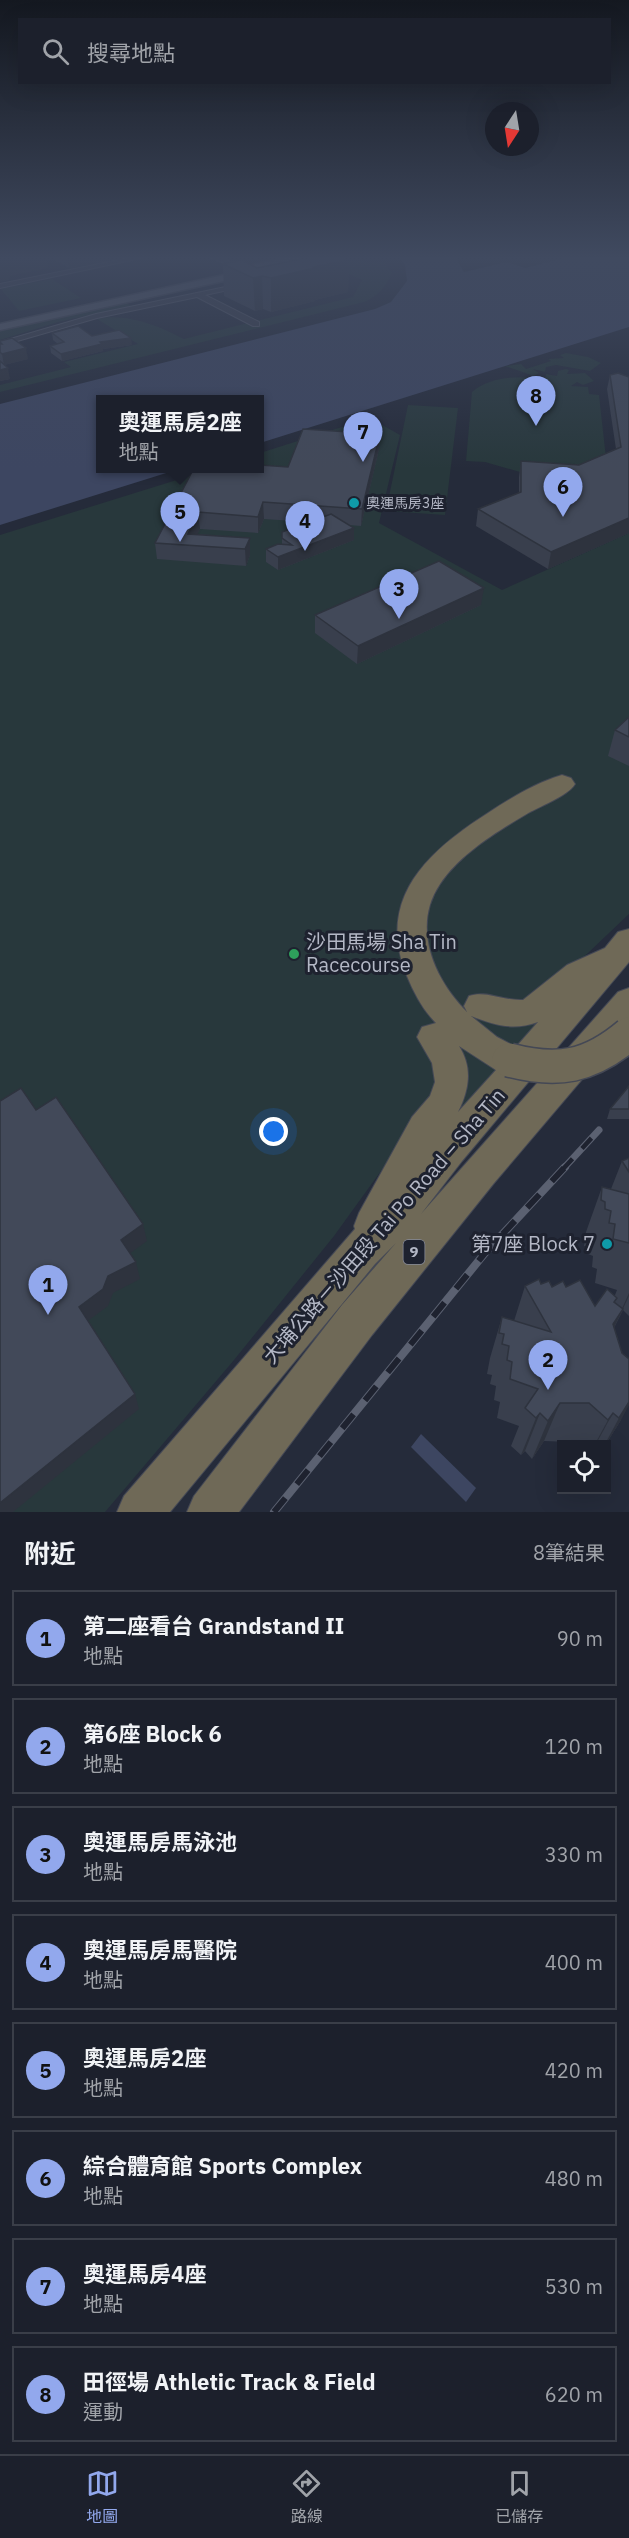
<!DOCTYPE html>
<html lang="zh-TW">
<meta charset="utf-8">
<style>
body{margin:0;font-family:"IBM Plex Sans","Noto Sans TC",sans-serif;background:#292d38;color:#f1f3f6}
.controls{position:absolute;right:18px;bottom:18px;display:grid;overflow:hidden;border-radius:0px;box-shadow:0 6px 24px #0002}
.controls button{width:54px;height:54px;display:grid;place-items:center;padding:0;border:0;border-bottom:2px solid #3a3e48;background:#1c202c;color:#f1f3f6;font:30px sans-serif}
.compass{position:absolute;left:485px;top:102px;width:54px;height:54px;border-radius:50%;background:#1c202c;box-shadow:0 6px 24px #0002;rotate:192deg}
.you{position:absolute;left:274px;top:1132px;width:21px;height:21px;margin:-15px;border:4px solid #fff;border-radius:50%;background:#1a73e8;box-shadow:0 0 0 9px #1a73e833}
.badge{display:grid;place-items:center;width:39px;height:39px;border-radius:50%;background:#92a8ed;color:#111;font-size:20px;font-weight:700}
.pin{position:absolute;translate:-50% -50px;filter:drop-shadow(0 2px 3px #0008)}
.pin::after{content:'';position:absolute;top:32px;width:21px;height:18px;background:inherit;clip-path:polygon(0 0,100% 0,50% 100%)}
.popup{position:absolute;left:96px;top:395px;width:168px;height:78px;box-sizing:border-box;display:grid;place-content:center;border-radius:0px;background:#1c202c;filter:drop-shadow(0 2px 4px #0005);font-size:20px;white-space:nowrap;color:#a0a3a9}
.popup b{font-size:22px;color:#f1f3f6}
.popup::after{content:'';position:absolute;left:50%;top:100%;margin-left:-12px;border:12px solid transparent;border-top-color:#1c202c}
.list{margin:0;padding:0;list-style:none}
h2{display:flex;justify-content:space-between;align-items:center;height:78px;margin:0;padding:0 24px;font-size:26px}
h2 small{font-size:20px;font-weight:400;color:#a0a3a9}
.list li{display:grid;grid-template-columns:39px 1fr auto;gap:18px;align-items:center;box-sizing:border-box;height:96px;margin:0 12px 12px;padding:0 12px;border:2px solid #3a3e48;border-radius:0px}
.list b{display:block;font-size:22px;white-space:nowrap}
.list p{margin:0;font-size:20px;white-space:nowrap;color:#a0a3a9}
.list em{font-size:20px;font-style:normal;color:#a0a3a9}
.icon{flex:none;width:33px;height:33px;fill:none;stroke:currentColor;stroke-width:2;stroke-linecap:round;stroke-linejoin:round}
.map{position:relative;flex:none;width:629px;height:1512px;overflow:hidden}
.search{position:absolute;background:#1c202c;box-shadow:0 6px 24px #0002;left:18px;right:18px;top:18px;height:66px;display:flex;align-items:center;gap:15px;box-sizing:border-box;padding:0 21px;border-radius:0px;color:#a0a3a9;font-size:22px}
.sheet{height:942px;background:#1c202c}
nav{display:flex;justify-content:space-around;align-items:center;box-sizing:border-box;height:84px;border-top:2px solid #3a3e48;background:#1c202c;font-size:16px;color:#a0a3a9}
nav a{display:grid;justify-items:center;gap:3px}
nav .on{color:#92a8ed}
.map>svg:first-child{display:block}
.green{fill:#28383c}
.water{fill:#3d4661}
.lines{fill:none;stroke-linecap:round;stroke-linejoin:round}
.street-casing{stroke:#545865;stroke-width:2}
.primary-casing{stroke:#424653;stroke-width:3}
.highway-casing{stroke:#444855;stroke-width:2}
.street{fill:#393d4a;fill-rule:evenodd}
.primary{fill:#575c6a;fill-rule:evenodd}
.highway{fill:#6f6957;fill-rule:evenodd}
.rail-far1-casing{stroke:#5b6171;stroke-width:7}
.rail-casing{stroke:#5b6171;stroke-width:8}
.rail-far1{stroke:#1e222f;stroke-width:4.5;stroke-dasharray:14;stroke-linecap:butt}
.rail{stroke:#1e222f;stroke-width:6;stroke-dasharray:18;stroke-linecap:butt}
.highway-bridge-casing{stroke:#444855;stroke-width:36;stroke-linecap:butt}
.highway-bridge{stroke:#6f6957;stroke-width:33}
.wall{fill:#393f4d}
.shaded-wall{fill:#2e333e}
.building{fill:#424959;stroke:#2e333e;stroke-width:1.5}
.culture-dot{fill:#0f9aa8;stroke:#1e222f;stroke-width:2}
.leisure-dot{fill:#2e9e5b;stroke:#1e222f;stroke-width:2}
.labels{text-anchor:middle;stroke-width:6;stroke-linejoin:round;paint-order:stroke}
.far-poi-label{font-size:14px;fill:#b4b8c6;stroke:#1e222f;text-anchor:start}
.shield{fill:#1e222f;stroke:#878b99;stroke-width:1.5}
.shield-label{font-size:15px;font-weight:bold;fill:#b4b8c6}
.near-poi-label{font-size:20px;fill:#b4b8c6;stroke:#1e222f;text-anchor:start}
.near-street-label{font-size:20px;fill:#b4b8c6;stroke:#1e222f}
</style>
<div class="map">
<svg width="629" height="1512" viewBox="0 0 629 1512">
<rect width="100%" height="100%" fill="#252b3a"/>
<!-- green -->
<g class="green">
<path d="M352 257 368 262H384L392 273C385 288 378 296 364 302L0 392V385L71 367 64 362 138 344 97 319C125 312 160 326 184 339L353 297 362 280 320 261Z"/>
<path d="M52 279 81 298 19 311 1 289Z"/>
<path d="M127 303 131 306 58 322 0 340V330Z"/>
<path d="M566 353 588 357 601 363 590 371 556 365 546 367 545 372 533 369 539 373 534 376 505 366 521 364 526 369 551 361 548 359 564 358 560 355Z"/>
<path d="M566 369 569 370 567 374 585 373 594 381 583 385 577 382 571 386 588 387 589 394 599 395 606 458H595L596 468 520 472 485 462 466 461 472 392C492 375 520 376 545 379L546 374 557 376 558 371Z"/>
<path d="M408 405 458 408 445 515 386 511Z"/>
<path d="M370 418 400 435 379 523 502 590 629 533V914L548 991 560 1001 439 1136 417 1121 334 1236 234 1360 105 1512H0V535L212 469 260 468V453Z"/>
</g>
<!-- water -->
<g class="water">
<path d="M399 257H455L464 272 507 262 525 268 569 257H629V327L260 443V400H100V468L179 469 0 525V404L375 309 391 302 407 281 405 265Z"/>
<path d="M421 1434 476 1488 466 1502 411 1447Z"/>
</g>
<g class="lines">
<!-- street casing -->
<g class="street-casing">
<g id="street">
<path d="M134 257H146L0 288V284Z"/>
<path d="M209 257H218L245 268 240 269Z"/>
<path d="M240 284 242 287 205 295 259 322V326H253L197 297 97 318 0 346V342L96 314Z"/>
</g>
</g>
<!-- primary casing -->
<g class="primary-casing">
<path id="primary" d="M290 257H309L255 270V274L251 275 0 330V324L233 273V269Z"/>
</g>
<!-- highway casing -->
<g class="highway-casing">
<path id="highway" d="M562 775 571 778 575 784C568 796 538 807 525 815 496 832 459 855 440 884 411 927 434 979 467 1012L464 1006 469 996C486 990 503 1001 523 1000L567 965 605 948 618 932 629 929V962L462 1161 421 1214 618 992 629 988V1024L494 1183 372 1335 239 1512H187L194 1496 342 1305 396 1243 375 1264 170 1512H117L124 1496 355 1229 354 1226 359 1213 412 1117 430 1096 435 1082 432 1063 417 1037 422 1027 436 1023C423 1010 414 993 407 976 375 899 428 851 488 813 511 798 535 783 562 775ZM471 1016C495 1025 513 1031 538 1022L516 1047 497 1037ZM459 1046 496 1070 458 1112C469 1090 473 1068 459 1046Z"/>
</g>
<!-- street -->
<use href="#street" class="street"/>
<!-- primary -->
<use href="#primary" class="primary"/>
<!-- highway -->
<use href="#highway" class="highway"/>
<!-- rail-far1 casing -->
<g class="rail-far1-casing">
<path id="rail-far1" d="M563 1169 599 1130"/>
</g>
<!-- rail casing -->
<g class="rail-casing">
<path id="rail" d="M274 1512 485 1253 565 1167"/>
</g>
<!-- rail-far1 -->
<use href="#rail-far1" class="rail-far1"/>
<!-- rail -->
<use href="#rail" class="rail"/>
<!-- highway-bridge casing -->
<g class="highway-bridge-casing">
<path id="highway-bridge" d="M509 1060C558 1073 590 1067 629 1034"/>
</g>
<!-- highway-bridge -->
<use href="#highway-bridge" class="highway-bridge"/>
</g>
<!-- wall -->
<g class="wall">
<path d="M49 257H128L69 268Z"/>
<path d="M349 260 348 292 315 300V301L271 312 263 309 255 311 224 296 223 264 257 268Z"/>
<path d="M52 333 92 336 132 345 103 349V351L62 361 51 353 50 346 58 344 53 340Z"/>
<path d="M0 341 28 359 4 365 10 379 0 381Z"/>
<path d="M618 373 629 533 548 569 476 526 478 509 519 493V477L521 461 579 465 616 449 607 389 610 375Z"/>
<path d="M380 434 379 449 361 526 349 525 354 540 278 570 266 562V549L282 544V532L309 522 264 519 258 533 200 529 197 534 250 538V555L246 566 157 559 155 543 194 468 288 467Z"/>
<path d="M481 605 357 664 315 633V615Z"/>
<path d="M629 717V766L608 756 615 730Z"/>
<path d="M629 1086V1119H607L610 1109Z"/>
<path d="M629 1158V1316L623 1310 614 1328 621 1420 606 1444H574L571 1442 544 1441 532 1459 525 1451 521 1455 511 1446 519 1426 497 1418 500 1402 494 1400 496 1386 490 1384 492 1375 487 1374 490 1358 502 1317 514 1321 525 1286 541 1284 552 1287H566L595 1306 615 1295 617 1290 595 1283 597 1269 592 1267 593 1256 588 1254V1247L584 1246 586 1232 602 1187 611 1189 622 1161Z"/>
</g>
<!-- shaded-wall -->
<g class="shaded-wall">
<path d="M0 257H47L48 268 10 276 9 280 0 282Z"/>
<path d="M67 257H128L69 268Z"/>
<path d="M349 260 348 292 315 300V301L271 312V278L313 267Z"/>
<path d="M262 276 263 309 255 311 253 278Z"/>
<path d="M131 338 132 345 103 349V351L62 361 61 354 100 342Z"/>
<path d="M26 348 28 359 4 365 2 354Z"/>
<path d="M8 368 10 379 0 381V370Z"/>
<path d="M380 434 379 449 361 526 362 509Z"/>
<path d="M263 502 264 519 258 533V517Z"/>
<path d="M198 512 200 529 192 545 188 534Z"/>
<path d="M629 518V533L548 569 551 552Z"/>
<path d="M354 528V540L278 570V557Z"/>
<path d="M250 538V555L246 566 245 549Z"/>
<path d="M484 588 481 605 357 664 358 646Z"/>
<path d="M143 1224 147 1241 125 1257 121 1240Z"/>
<path d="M136 1262 140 1279 113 1293 108 1306 85 1323 79 1307 108 1276Z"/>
<path d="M629 1293V1296L603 1351 613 1324 620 1313Z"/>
<path d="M135 1394 139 1409 13 1512H0V1503Z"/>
<path d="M629 1402V1405L621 1420 606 1444H605L619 1418Z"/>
<path d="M560 1403 544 1441 532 1459 548 1421Z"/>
<path d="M540 1413 525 1451 521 1455 536 1418Z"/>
<path d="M613 1413 596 1444H595L608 1420Z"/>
</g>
<!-- building -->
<g class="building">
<path d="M311 257H343L349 260 313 267 315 268 271 278 262 276 253 278 223 264 242 260 257 268Z"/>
<path d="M78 326 92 336 119 330 131 338 100 342 102 344 61 354 50 346 64 342 52 333Z"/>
<path d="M12 338 26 348 2 354 0 352V344H2L0 342V341Z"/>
<path d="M0 361 8 368 0 370Z"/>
<path d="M618 373 629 377V518L551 552 478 509 521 492V461L579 465 621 447 610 375Z"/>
<path d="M303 429 380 434 362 509 263 502 258 517 198 512 188 534 250 538 245 549 155 543 194 468H260V465L288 467Z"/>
<path d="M331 514 354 528 278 557 266 549 278 544 292 545 282 538V532Z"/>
<path d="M439 561 484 588 358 646 315 615Z"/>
<path d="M629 717V737L615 730Z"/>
<path d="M629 1086V1109H610Z"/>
<path d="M21 1088 36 1110 56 1097 143 1224 121 1240 136 1262 108 1276 103 1289 79 1307 135 1394 0 1503V1101Z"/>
<path d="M629 1158V1172L622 1161Z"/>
<path d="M602 1187 629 1194V1243L613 1239 615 1224 609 1223 611 1211 605 1209V1202L601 1200Z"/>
<path d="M539 1279 541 1284 549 1281 552 1287 563 1281 566 1287 580 1280 595 1306 607 1289 617 1298 614 1302 623 1309 613 1324 622 1353 629 1359V1402L619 1418 613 1413 608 1420 589 1403H560L548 1421 540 1413 536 1418 525 1408 538 1389 510 1379 512 1362 507 1360 509 1346 502 1344 504 1334 499 1333 502 1317 551 1332 525 1286Z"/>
</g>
<!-- sky -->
<linearGradient id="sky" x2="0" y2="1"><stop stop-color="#141820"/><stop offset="0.55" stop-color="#404a60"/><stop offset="1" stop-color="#404a60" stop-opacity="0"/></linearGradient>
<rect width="629" height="469" fill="url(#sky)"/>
<!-- markers -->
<g class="culture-dot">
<circle cx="354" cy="503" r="6"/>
<circle cx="607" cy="1244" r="6"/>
</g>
<circle class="leisure-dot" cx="294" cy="954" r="6"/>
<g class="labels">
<!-- far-poi labels -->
<g class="far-poi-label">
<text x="366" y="508">奧運馬房3座</text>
</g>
<!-- shield labels -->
<rect class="shield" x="403.5" y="1240" width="21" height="24" rx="4.5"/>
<g class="shield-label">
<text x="414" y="1257">9</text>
</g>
<!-- near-poi labels -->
<g class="near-poi-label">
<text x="306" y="949">沙田馬場 Sha Tin<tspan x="306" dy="23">Racecourse</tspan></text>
<text x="595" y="1251" text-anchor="end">第7座 Block 7</text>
</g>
<!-- near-street labels -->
<g class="near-street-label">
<text transform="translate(384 1226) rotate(-49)" y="7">大埔公路－沙田段 Tai Po Road – Sha Tin</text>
</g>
</g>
</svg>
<div class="controls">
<button><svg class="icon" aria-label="locate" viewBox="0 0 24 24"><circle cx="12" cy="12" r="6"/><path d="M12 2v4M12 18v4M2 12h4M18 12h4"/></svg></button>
</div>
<svg class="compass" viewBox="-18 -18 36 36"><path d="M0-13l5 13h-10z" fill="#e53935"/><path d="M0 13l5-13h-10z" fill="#a0a3a9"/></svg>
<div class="you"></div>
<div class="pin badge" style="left:48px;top:1315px">1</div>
<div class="pin badge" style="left:548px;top:1390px">2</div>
<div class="pin badge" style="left:399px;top:619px">3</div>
<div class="pin badge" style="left:305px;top:551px">4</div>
<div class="pin badge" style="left:180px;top:542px">5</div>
<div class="popup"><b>奧運馬房2座</b>地點</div>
<div class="pin badge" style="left:563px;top:517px">6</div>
<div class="pin badge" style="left:363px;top:462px">7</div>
<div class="pin badge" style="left:536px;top:426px">8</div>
<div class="search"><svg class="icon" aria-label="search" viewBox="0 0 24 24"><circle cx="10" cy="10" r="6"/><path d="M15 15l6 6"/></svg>搜尋地點</div>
</div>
<section class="sheet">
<h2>附近<small>8筆結果</small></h2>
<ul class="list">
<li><span class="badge">1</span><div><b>第二座看台 Grandstand II</b><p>地點</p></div><em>90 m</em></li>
<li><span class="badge">2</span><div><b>第6座 Block 6</b><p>地點</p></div><em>120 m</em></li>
<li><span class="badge">3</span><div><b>奧運馬房馬泳池</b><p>地點</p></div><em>330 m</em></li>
<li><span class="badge">4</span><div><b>奧運馬房馬醫院</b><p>地點</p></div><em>400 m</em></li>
<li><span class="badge">5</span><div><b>奧運馬房2座</b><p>地點</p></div><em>420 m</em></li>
<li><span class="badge">6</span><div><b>綜合體育館 Sports Complex</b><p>地點</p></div><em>480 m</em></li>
<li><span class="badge">7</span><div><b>奧運馬房4座</b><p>地點</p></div><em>530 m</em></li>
<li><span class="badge">8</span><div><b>田徑場 Athletic Track &amp; Field</b><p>運動</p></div><em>620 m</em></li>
</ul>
</section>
<nav>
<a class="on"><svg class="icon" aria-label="map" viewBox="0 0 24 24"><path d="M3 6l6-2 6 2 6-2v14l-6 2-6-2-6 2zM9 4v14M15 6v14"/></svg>地圖</a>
<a><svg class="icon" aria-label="directions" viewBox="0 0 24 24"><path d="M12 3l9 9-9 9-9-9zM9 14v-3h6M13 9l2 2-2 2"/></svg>路線</a>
<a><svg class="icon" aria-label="saved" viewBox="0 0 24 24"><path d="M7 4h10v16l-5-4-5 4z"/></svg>已儲存</a>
</nav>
